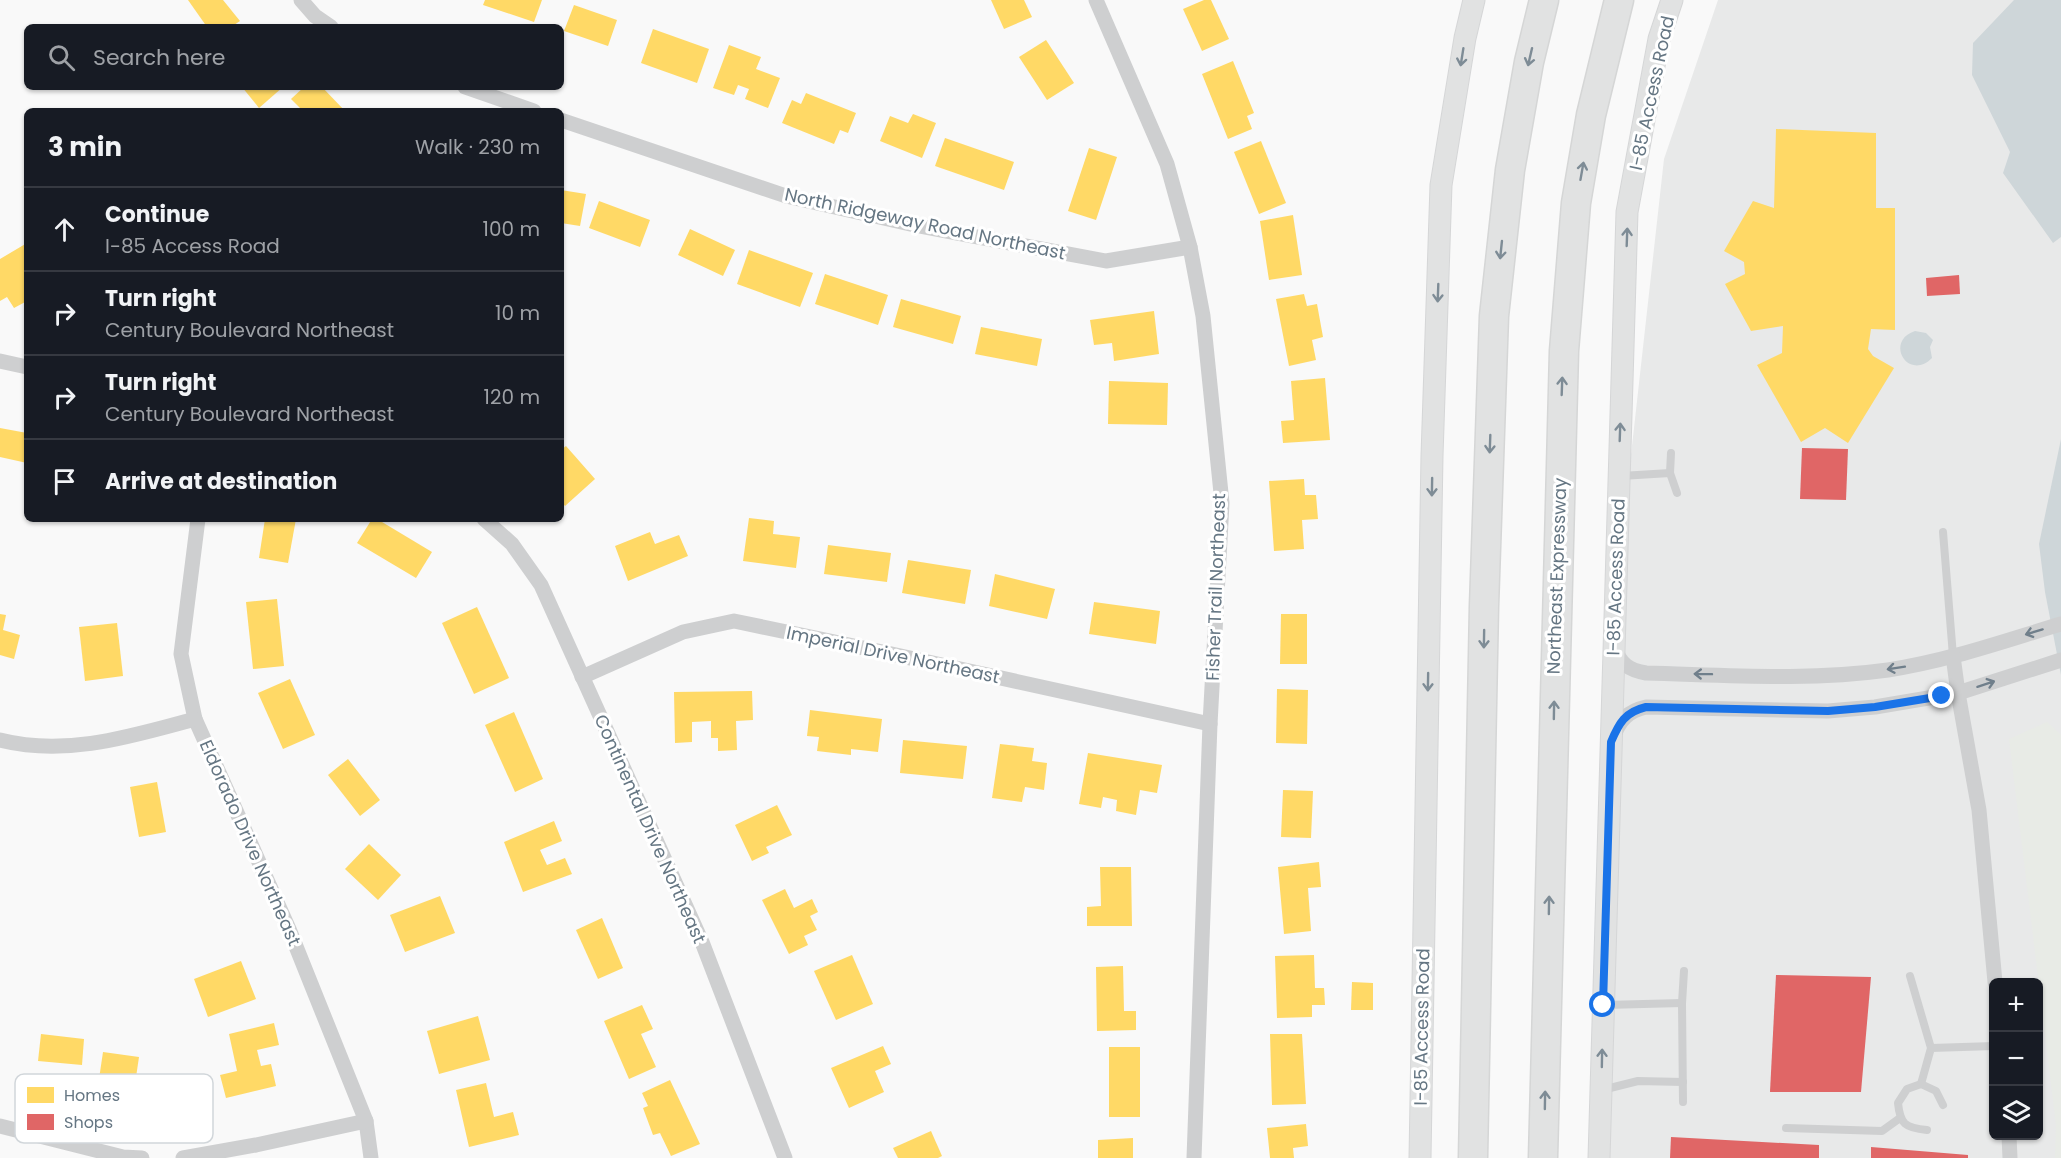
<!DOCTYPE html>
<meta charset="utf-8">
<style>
body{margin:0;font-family:Poppins,sans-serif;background:#242831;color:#f1f3f6}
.controls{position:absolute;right:18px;bottom:18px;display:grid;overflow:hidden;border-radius:9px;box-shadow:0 2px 4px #0004}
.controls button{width:54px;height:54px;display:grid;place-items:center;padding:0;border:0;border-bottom:2px solid #363941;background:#171b24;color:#f1f3f6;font:30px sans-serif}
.stop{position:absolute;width:18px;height:18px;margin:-14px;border:4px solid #1a73e8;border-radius:50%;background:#fff}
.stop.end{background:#1a73e8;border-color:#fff;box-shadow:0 2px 6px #0008}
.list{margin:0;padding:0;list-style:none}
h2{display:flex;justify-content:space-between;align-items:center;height:78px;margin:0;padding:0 24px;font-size:26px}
h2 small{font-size:20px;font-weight:400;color:#9ea1a6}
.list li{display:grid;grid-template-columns:39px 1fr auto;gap:18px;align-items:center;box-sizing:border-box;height:84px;padding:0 24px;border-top:2px solid #363941}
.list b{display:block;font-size:22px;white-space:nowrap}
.list p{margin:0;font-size:20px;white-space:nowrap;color:#9ea1a6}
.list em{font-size:20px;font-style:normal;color:#9ea1a6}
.icon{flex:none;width:33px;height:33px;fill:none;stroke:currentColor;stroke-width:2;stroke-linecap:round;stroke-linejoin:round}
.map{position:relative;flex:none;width:2061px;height:1158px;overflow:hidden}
.search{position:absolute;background:#171b24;box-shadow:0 2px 4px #0004;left:24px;top:24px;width:540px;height:66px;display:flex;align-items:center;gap:15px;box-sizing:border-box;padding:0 21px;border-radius:9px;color:#9ea1a6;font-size:22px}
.panel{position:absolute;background:#171b24;box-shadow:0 2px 4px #0004;left:24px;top:108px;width:540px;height:414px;border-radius:9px}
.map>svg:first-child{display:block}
.built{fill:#e8e9e9;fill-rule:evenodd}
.green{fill:#e8ebe6}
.water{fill:#ced6d9}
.homes{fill:#ffd966}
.shops{fill:#e06666}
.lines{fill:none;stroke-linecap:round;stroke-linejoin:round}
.secondary-casing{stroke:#d5d6d7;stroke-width:23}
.highway-casing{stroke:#d5d6d6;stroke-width:31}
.lane{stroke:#cecfd0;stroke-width:8}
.street{stroke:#cecfd0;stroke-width:15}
.secondary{stroke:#e1e2e2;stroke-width:21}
.highway{stroke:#e1e2e2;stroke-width:28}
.oneway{stroke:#7e8c96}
.oneway2{stroke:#707f8b}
.route{stroke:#1a73e8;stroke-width:8}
.labels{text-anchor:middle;stroke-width:6;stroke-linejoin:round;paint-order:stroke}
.street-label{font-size:18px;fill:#657683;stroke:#fff}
.key{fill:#fff;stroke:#d1d6da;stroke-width:1.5}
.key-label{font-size:16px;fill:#657683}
</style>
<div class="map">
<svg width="2061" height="1158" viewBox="0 0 2061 1158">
<rect width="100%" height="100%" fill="#f9f9f9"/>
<!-- built -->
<path class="built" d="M1718 0H2061V1158H1598L1602 715 1664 159ZM1994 982H2038V1136H1994Z"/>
<!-- green -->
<path class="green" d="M2047 722 2061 735V1158H2055L2056 1125 2009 739Z"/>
<!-- water -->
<g class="water">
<path d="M2014 0H2061V237L2053 243 2003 173 2010 152 1972 75 1973 43Z"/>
<path d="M1915 331 1926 333 1933 340 1930 347 1932 358C1908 382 1884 341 1915 331Z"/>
<path d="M2061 439V675L2045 592 2039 544Z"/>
</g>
<!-- homes -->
<g class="homes">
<path d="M188 0H223L240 21 231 27H207Z"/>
<path d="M485 0H542L534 22 483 5Z"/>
<path d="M991 0H1024L1032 17 1004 29Z"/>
<path d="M1204 0H1211L1229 39 1202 51 1183 9Z"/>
<path d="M574 5 617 20 608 46 564 31Z"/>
<path d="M653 29 709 49 697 83 641 63Z"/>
<path d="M1046 40 1074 83 1047 100 1019 57Z"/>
<path d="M729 45 761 57 756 69 780 78 768 108 745 99 749 89 738 85 734 95 713 88Z"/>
<path d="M1233 61 1254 113 1247 116 1252 129 1228 139 1202 74Z"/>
<path d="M242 87H283L259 108Z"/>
<path d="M304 87H322L345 111H303L291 99Z"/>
<path d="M806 93 856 113 848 133 840 130 834 144 782 123 792 100 801 104Z"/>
<path d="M913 114 936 123 922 158 880 141 890 116 908 123Z"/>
<path d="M1776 129 1876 133V208H1895V330L1871 329 1868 349 1873 356 1894 368 1848 443 1825 428 1801 442 1757 365 1782 353 1783 326 1751 331 1725 284 1745 274 1744 262 1724 251 1753 201 1774 208Z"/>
<path d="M945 138 1014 162 1004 190 935 166Z"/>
<path d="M1261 141 1286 203 1259 214 1234 152Z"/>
<path d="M1089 148 1117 157 1096 220 1068 211Z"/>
<path d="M561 190 586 194 580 226 561 223Z"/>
<path d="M599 201 650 220 640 247 589 228Z"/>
<path d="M1293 215 1302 275 1269 280 1260 221Z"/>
<path d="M690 229 735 250 723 276 678 255Z"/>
<path d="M27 243V301L14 308 7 297 0 301V259Z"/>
<path d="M749 250 813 273 800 307 737 284Z"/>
<path d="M825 274 888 295 878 325 815 304Z"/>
<path d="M1304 294 1307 306 1317 304 1323 337 1312 340 1316 360 1289 366 1276 299Z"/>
<path d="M901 299 961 316 953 344 893 327Z"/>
<path d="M1154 311 1159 354 1114 361 1112 343 1094 345 1090 320Z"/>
<path d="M981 327 1042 339 1037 366 975 354Z"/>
<path d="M1325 378 1330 440 1283 443 1281 421 1294 420 1291 381Z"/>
<path d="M1109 381 1168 383 1167 425 1108 424Z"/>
<path d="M0 428 27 433V463L0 457Z"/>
<path d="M566 446 595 479 565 506 561 501V450Z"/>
<path d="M1304 479 1305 495H1316L1318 519 1302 520 1304 549 1274 551 1269 481Z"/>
<path d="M749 518 774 521 773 534 800 537 796 568 743 561Z"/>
<path d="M265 519H296L288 563 259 558Z"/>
<path d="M372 519H377L432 552 416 578 357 543Z"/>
<path d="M650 532 655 544 679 535 688 556 628 581 615 546Z"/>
<path d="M828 545 891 553 887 582 824 574Z"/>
<path d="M908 560 971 570 965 604 902 593Z"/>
<path d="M995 574 1055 589 1047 619 989 606Z"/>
<path d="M277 599 284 666 253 669 246 602Z"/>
<path d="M1094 602 1160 611 1156 644 1089 634Z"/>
<path d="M477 607 509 678 474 694 442 623Z"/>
<path d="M0 614 6 615 3 630 20 635 14 659 0 655Z"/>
<path d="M1281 614H1307V664H1280Z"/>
<path d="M117 623 123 676 85 681 79 627Z"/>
<path d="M290 679 315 735 283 749 258 693Z"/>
<path d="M1277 689 1308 690 1307 744 1276 743Z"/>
<path d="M752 691 753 720 736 721 737 750 718 751V738H711V721L692 722V742L675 743 674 692Z"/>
<path d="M810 710 882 719 878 752 851 749V755L817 751 819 737 807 736Z"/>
<path d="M514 712 543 779 515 792 485 725Z"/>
<path d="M903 740 967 746 963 779 900 773Z"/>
<path d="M1000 744 1034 748 1032 761 1047 763 1044 790 1025 787 1022 802 992 798Z"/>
<path d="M1088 753 1162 765 1157 793 1140 790 1136 815 1116 811 1117 800 1103 797 1101 808 1079 804Z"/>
<path d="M348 759 380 800 360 816 328 775Z"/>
<path d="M157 782 166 832 139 837 130 787Z"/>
<path d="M1283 790 1313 791 1311 838 1281 837Z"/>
<path d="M777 805 792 835 766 847 769 853 752 861 735 825Z"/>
<path d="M554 821 562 841 540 850 547 865 565 858 572 874 523 892 504 842Z"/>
<path d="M369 844 401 875 378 900 345 869Z"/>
<path d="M1319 862 1321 887 1308 888 1311 931 1284 934 1278 867Z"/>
<path d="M1100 867H1131L1132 926H1087V907L1101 906Z"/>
<path d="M785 889 794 908 812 899 818 912 810 916 817 930 804 936 808 945 789 954 762 900Z"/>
<path d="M440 896 455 933 405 952 390 915Z"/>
<path d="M602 918 623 968 598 979 576 930Z"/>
<path d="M852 955 873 1004 836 1020 814 971Z"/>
<path d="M1314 955 1315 988H1324L1325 1005H1312V1017L1277 1018 1275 956Z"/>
<path d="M241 961 256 999 208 1017 194 979Z"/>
<path d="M1123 966 1124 1011H1136V1030L1097 1031 1096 967Z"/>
<path d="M1352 982 1373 983V1010H1351Z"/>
<path d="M642 1005 653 1029 641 1034 656 1067 629 1079 604 1021Z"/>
<path d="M478 1016 490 1060 439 1074 427 1031Z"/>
<path d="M274 1023 279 1045 257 1050 261 1066 271 1064 276 1086 226 1098 220 1075 237 1071 229 1034Z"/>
<path d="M41 1034 84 1039 82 1065 38 1061Z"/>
<path d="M1270 1034H1302L1306 1104 1272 1105Z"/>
<path d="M883 1046 891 1064 875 1071 884 1092 849 1108 831 1068Z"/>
<rect x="1109" y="1047" width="31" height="70"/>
<path d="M103 1052 139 1057 135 1084 99 1079Z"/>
<path d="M670 1080 700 1144 671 1156 660 1133 653 1135 643 1108 648 1106 642 1093Z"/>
<path d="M486 1083 494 1117 513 1112 519 1135 469 1147 456 1090Z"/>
<path d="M1306 1124 1308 1146 1293 1148 1294 1158H1270L1267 1128Z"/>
<path d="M931 1131 942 1156 938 1158H898L893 1148Z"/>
<path d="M1133 1138V1158H1098V1140Z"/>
</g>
<!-- shops -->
<g class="shops">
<path d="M1959 275 1960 294 1927 296 1926 278Z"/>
<path d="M1802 448 1848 449 1846 500 1800 499Z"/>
<path d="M1776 975 1871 977 1861 1092H1770Z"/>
<path d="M1671 1137 1819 1145V1158H1670Z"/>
<path d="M1871 1147 1968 1155V1158H1871Z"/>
</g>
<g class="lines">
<!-- secondary casing -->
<g class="secondary-casing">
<g id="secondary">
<path d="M1420 1158 1432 456 1441 185 1465 38 1474 0"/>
<path d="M1599 1158 1627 212 1659 39 1672 0"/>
</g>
</g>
<!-- highway casing -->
<g class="highway-casing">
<g id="highway">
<path d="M1473 1158 1484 606 1494 316 1510 170 1529 62 1544 0"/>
<path d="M1543 1158 1564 351 1576 203 1591 115 1619 0"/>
</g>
</g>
<!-- lane -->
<g class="lane">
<path d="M1671 453 1670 473 1677 493"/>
<path d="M1621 476 1670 473"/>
<path d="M1943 532 1953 656"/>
<path d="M1910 976 1931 1048"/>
<path d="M1605 1005 1682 1003"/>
<path d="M1921 1084 1931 1048 1994 1046"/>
<path d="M1602 1090 1638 1081 1683 1082"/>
<path d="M1683 1102 1682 1003 1684 971"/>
<path d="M1786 1128 1882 1131 1900 1118"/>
<path d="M1927 1130C1905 1128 1900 1124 1898 1103L1907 1089 1921 1084 1936 1091 1943 1105"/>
</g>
<!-- street -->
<g class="street">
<path d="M301 0 315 16 331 27"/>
<path d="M1096 0 1167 164 1190 247 1203 316 1222 503 1210 724 1194 1158"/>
<path d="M465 87 534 111"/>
<path d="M561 120 786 196 919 226 1106 261 1190 247"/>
<path d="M0 361 27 367"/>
<path d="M198 519 181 654 195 719 289 929 366 1121 371 1158"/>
<path d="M484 519 512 544 541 585 702 942 785 1158"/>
<path d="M1615 648C1620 664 1629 670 1646 673 1726 675 1809 681 1888 670 1948 661 2004 641 2061 624"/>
<path d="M1953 656 1958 693 1979 810 1995 982"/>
<path d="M582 677 683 632 734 621 878 651 1210 724"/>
<path d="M1613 737C1620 720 1628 711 1646 707L1828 711 1875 707 1958 693 2061 660"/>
<path d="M0 740C66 757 132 736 195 719"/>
<path d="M0 1126 123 1157 142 1158"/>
<path d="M2009 1136 2010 1158"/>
<path d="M183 1158 256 1145 366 1121"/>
</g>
<!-- secondary -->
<use href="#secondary" class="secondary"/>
<!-- highway -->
<use href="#highway" class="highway"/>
</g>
<!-- one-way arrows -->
<defs><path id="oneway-shaft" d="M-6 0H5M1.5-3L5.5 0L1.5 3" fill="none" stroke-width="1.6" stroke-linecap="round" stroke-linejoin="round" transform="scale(1.5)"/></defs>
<g class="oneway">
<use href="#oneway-shaft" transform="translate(1462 57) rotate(99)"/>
<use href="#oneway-shaft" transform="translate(1530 57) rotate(103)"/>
<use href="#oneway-shaft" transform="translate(1582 171) rotate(-80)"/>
<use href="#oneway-shaft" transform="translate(1627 237) rotate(-88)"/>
<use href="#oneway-shaft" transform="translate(1501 250) rotate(96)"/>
<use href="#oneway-shaft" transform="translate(1438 293) rotate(92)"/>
<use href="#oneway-shaft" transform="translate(1562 386) rotate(-88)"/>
<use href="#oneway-shaft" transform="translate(1620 432) rotate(-88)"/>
<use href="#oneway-shaft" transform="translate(1490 444) rotate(92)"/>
<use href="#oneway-shaft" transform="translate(1432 487) rotate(91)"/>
<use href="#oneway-shaft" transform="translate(1484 639) rotate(91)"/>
<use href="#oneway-shaft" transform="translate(1428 682) rotate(91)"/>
<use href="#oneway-shaft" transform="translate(1554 710) rotate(-89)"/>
<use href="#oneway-shaft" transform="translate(1549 905) rotate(-89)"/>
<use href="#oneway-shaft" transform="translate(1602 1058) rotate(-89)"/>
<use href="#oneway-shaft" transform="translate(1545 1100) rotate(-89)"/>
</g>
<g class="oneway2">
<use href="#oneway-shaft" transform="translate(2034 632) rotate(163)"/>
<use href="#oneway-shaft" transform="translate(1896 668) rotate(171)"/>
<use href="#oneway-shaft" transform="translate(1703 674) rotate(-179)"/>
<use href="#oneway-shaft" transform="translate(1986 684) rotate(-18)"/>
</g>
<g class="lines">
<!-- route -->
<path class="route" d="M1603 1005 1611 742C1619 723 1625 712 1646 707L1828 711 1875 707 1942 696"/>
</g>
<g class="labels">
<!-- street labels -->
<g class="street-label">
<text transform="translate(1652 93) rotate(-78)" y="6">I-85 Access Road</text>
<text transform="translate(925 224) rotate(12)" y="6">North Ridgeway Road Northeast</text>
<text transform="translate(1557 576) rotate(-88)" y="6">Northeast Expressway</text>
<text transform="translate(1616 577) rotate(-88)" y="6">I-85 Access Road</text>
<text transform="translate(1216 587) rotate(-88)" y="6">Fisher Trail Northeast</text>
<text transform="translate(893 655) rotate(12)" y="6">Imperial Drive Northeast</text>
<text transform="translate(650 829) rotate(66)" y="6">Continental Drive Northeast</text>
<text transform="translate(250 843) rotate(66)" y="6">Eldorado Drive Northeast</text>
<text transform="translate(1422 1027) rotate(-89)" y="6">I-85 Access Road</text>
</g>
</g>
<!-- legend -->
<rect x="15" y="1074" width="198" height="69" rx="9" class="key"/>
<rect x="27" y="1087" width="27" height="16" fill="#ffd966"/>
<rect x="27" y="1114" width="27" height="16" fill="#e06666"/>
<g class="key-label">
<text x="64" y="1101">Homes</text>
<text x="64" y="1128">Shops</text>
</g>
</svg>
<div class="controls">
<button>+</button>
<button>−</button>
<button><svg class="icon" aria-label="layers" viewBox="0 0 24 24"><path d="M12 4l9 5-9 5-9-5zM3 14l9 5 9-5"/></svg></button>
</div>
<div class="stop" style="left:1603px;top:1005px"></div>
<div class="stop end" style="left:1942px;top:696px"></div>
<div class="search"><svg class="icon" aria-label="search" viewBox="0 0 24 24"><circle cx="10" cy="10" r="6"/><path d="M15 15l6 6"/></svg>Search here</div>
<section class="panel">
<h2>3 min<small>Walk · 230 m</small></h2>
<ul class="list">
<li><svg class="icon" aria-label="ahead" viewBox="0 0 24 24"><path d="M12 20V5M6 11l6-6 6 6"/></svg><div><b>Continue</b><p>I-85 Access Road</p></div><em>100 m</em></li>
<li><svg class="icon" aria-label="right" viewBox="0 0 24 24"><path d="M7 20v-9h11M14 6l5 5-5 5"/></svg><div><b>Turn right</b><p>Century Boulevard Northeast</p></div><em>10 m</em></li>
<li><svg class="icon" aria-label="right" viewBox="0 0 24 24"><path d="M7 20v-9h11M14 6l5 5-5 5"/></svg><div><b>Turn right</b><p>Century Boulevard Northeast</p></div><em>120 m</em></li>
<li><svg class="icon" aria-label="arrive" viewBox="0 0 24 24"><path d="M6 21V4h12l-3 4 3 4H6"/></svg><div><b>Arrive at destination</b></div></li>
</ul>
</section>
</div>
